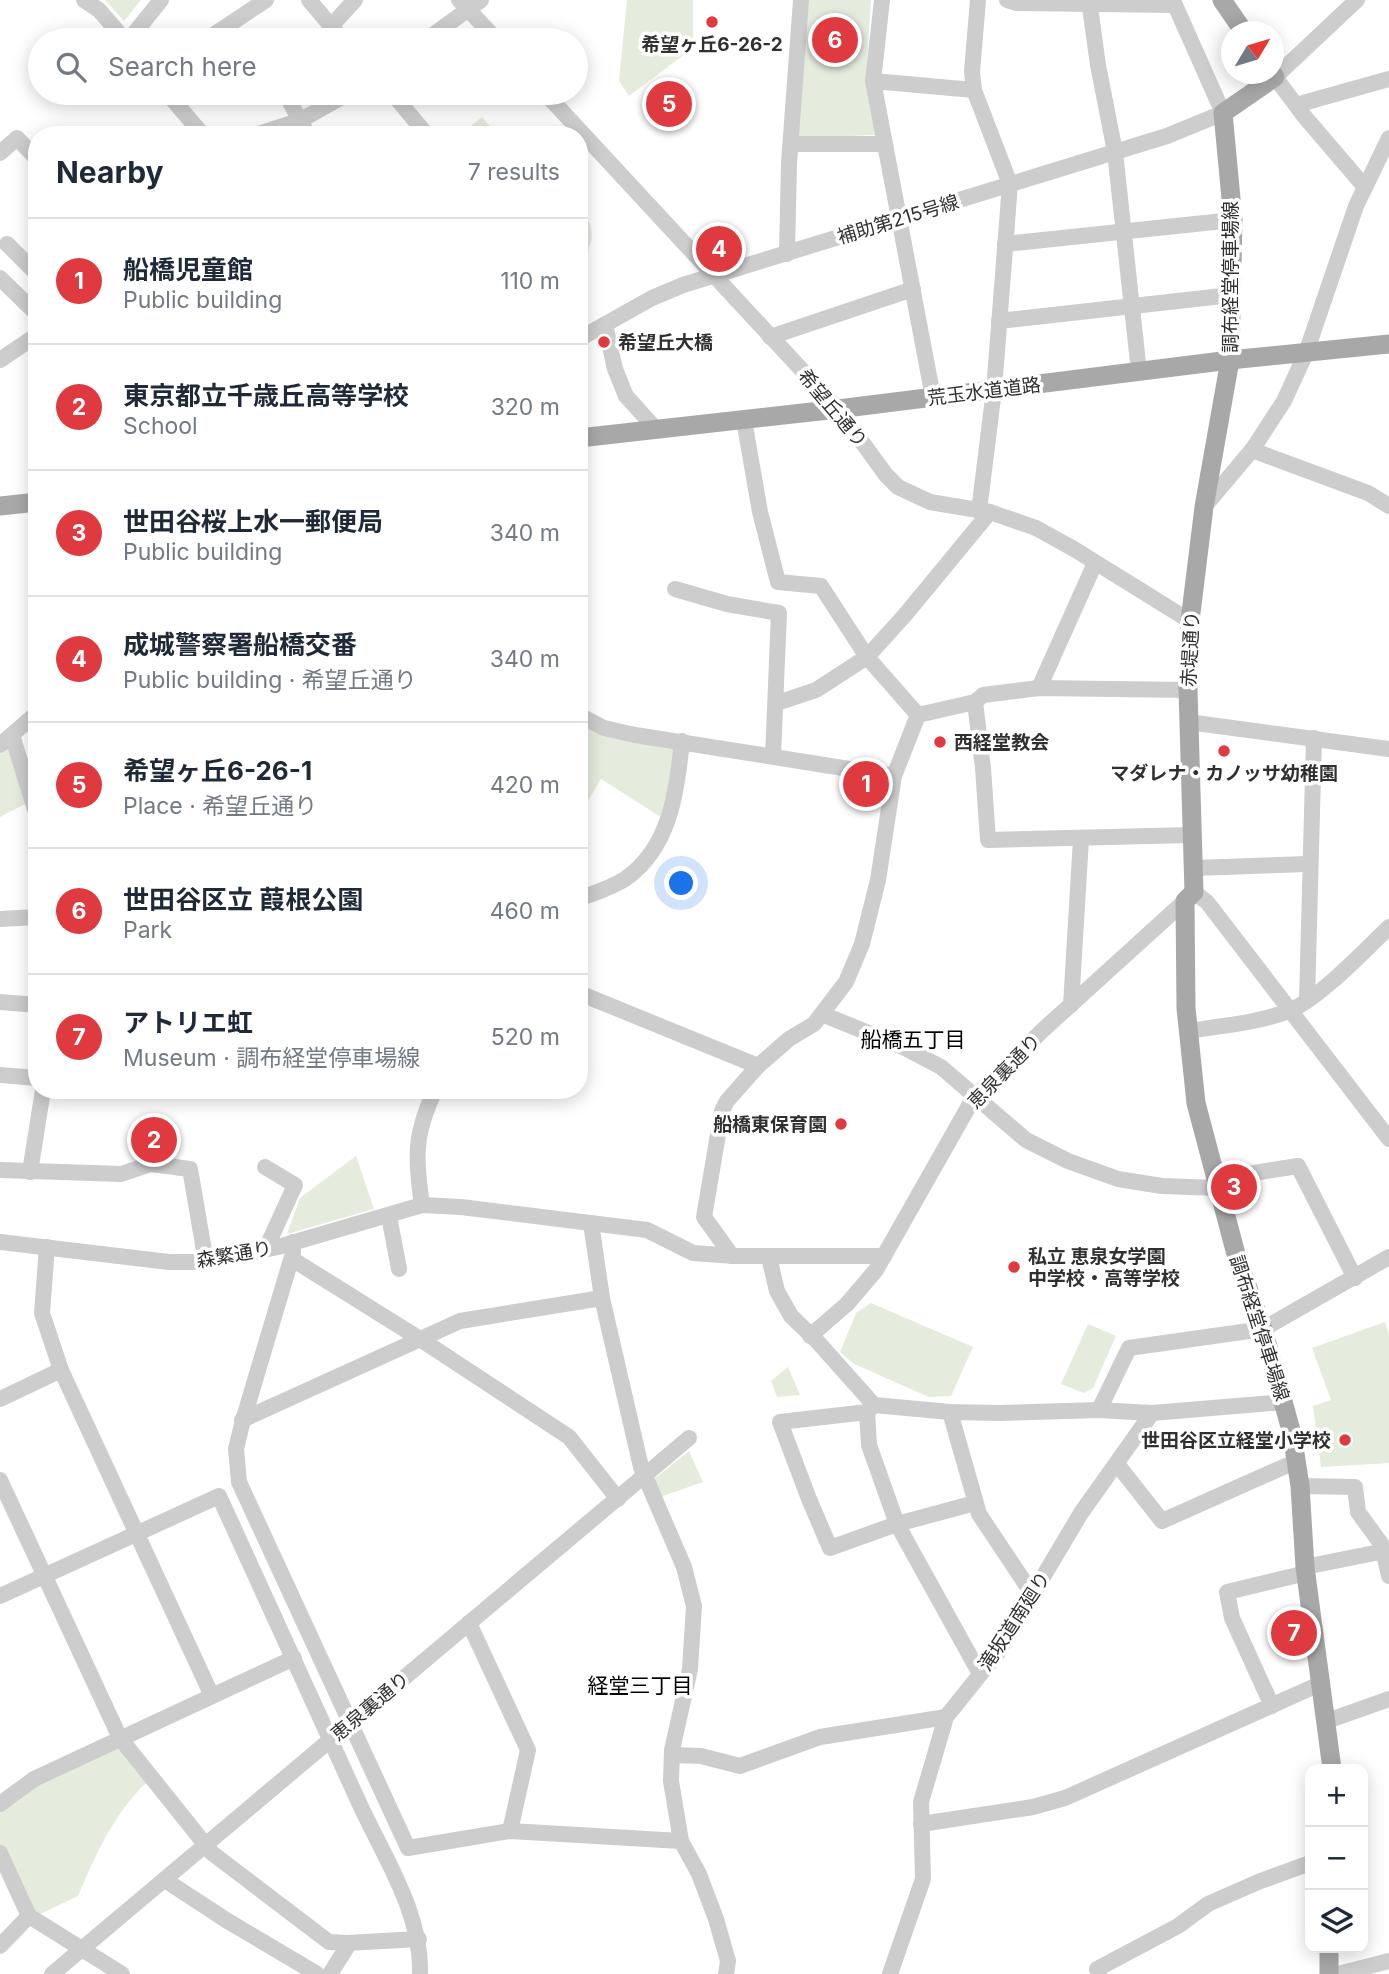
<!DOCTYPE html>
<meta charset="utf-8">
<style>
body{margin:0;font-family:Inter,"Noto Sans JP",sans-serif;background:#f2f2f3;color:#1f2937}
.controls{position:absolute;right:21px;bottom:21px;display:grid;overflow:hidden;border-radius:14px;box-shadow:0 4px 18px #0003}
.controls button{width:63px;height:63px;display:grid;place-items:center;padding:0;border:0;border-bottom:2px solid #e0e1e3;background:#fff;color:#1f2937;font:35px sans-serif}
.compass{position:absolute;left:1221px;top:21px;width:63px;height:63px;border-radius:50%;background:#fff;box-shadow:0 4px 18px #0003;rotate:52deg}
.you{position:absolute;left:682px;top:884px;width:24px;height:24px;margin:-18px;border:5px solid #fff;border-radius:50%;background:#1a73e8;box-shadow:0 0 0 10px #1a73e833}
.badge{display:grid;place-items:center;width:46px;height:46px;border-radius:50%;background:#de3a3f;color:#fff;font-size:23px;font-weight:700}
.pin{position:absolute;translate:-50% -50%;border:4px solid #fff;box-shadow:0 2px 7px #0006}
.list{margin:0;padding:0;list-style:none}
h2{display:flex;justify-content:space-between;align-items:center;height:91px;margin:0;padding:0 28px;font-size:30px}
h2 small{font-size:23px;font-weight:400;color:#747a83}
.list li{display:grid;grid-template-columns:46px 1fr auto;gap:21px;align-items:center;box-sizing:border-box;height:126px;padding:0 28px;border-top:2px solid #e0e1e3}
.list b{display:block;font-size:26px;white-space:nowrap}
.list p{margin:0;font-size:23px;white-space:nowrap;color:#747a83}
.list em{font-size:23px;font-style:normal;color:#747a83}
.icon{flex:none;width:38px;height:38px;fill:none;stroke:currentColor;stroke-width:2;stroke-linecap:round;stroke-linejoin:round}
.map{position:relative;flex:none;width:1389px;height:1974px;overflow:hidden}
.search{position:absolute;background:#fff;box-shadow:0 4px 18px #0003;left:28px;top:28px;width:560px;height:77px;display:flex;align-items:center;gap:18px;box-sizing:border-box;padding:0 24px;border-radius:38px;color:#747a83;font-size:26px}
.panel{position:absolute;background:#fff;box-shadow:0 4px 18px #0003;left:28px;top:126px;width:560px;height:973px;border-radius:28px}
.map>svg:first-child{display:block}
.green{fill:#e5ecde}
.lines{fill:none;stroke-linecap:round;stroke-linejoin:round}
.minor{stroke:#cdcdcd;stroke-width:16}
.major{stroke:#a8a8a8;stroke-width:19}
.poi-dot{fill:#de3a3f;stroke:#fff;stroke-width:2.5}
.labels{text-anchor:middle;stroke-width:7;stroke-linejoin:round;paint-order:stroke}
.poi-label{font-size:19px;font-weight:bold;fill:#303030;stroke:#fff;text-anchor:start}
.street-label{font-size:19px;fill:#303030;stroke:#fff}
.neighbourhood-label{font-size:21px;fill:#000;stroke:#fff}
</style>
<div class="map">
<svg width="1389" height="1974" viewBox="0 0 1389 1974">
<rect width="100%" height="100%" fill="#fff"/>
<!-- green -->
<g class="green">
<path d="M105 0H141L124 21Z"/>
<path d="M627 0H693V48L629 96 619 81Z"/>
<path d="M804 0H871L866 80 876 135 795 138Z"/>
<path d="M482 117 497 135H460Z"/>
<path d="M579 207C589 218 596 233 589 247L584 284 579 286Z"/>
<path d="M579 717 680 743 667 821 601 779 579 816Z"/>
<path d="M12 737 31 801 0 817V747Z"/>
<path d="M356 1156 374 1209 287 1234 300 1198Z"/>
<path d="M871 1303 973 1347 951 1396 929 1397 854 1364 840 1352 856 1313Z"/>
<path d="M1385 1322 1389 1334V1463L1321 1467 1313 1406 1331 1400 1312 1348Z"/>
<path d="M1088 1324 1116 1336 1093 1388 1084 1393 1061 1384Z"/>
<path d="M788 1367 800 1395 777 1397 771 1381Z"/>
<path d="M689 1451 703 1482 657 1498 654 1479Z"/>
<path d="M118 1744 144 1776 143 1779 146 1783C113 1815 96 1854 78 1896L36 1916 0 1846V1808L41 1779Z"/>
</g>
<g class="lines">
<!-- minor -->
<g class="minor">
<path d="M84 0 99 10 125 40"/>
<path d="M309 0 343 40"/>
<path d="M459 0 497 40"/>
<path d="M882 0 873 81 933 397"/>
<path d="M978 0 972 72 974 90 1010 184 994 390 979 511"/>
<path d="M1007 0 1017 3 1175 5"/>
<path d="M1089 0 1098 65 1115 152 1139 372"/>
<path d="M1357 0 1275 77 1304 116 1364 186"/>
<path d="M331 26 355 0"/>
<path d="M129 40 161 0"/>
<path d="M206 40 266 0"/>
<path d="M426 40 481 0"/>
<path d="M873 81 974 90"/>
<path d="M167 93 203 135"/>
<path d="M285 93 308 135"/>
<path d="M392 93 427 135"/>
<path d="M545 93 838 409 886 475 898 487 930 502 990 512 1036 528 1074 549 1190 621"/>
<path d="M1296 105 1389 79"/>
<path d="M255 135 301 120 349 93"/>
<path d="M791 144H885"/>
<path d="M0 153 17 138 37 159"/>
<path d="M7 244 37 274"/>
<path d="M1005 244 1233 220"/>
<path d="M787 254 789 163 801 0"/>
<path d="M0 278 37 314"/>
<path d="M999 321 1231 295"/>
<path d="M605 324 615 369 626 396 655 428"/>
<path d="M770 337 913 289"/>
<path d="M579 339 652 298 683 285 1167 136 1223 113 1175 5"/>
<path d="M0 360 34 337 37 338"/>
<path d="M744 420 760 512 778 582 821 586 867 657 918 715"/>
<path d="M1252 450 1368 493 1389 506"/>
<path d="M1204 507 1252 450 1284 401 1306 353 1356 206 1389 138"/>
<path d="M675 589 727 604 779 613 773 756"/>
<path d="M1039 688 1095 563"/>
<path d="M975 702 983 768 988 840 1192 835"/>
<path d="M777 703 816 690 867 657 905 615 990 512"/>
<path d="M579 715 604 728 635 735 894 776"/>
<path d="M918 715 975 702 983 695 1039 688 1188 690"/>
<path d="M1188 722 1389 749"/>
<path d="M12 735 37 816"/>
<path d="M0 745 37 713"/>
<path d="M1194 868 1309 864"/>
<path d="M1194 892 1207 902 1389 1139"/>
<path d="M579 899C594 893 611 888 625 879 670 848 677 792 682 741"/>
<path d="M0 919 37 917"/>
<path d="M579 993 758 1066"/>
<path d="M1307 1000 1314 738"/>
<path d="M0 1002 37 1005"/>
<path d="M1071 1005 1081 839"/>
<path d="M822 1014 903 1047 941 1067 1026 1140 1068 1161 1118 1179 1162 1186 1217 1188"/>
<path d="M1188 1031C1221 1026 1257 1023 1289 1011 1319 999 1365 950 1389 927"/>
<path d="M0 1075 37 1078"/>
<path d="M265 1167 295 1185 269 1242 270 1248"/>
<path d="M0 1170 121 1174 151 1164 190 1169 206 1262"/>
<path d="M30 1172 43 1090"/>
<path d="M1215 1179 1298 1166 1355 1278"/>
<path d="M422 1205C415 1157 414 1135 435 1090"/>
<path d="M389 1216 399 1269"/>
<path d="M591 1223 602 1298 641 1467 684 1567 694 1606 690 1669 672 1750 671 1781 681 1841 699 1874 716 1919 728 1961 726 1974"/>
<path d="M0 1242 169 1262H206L278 1247 422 1205 461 1207 647 1230 693 1253 734 1256H884"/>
<path d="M293 1242V1253L242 1424 236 1449 239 1482 408 1848 510 1831 681 1841"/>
<path d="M47 1247 42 1313 61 1370 212 1696"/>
<path d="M732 1256 704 1217 722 1111 727 1101 758 1066 789 1039 814 1024 846 982 862 944 878 880 894 776 918 715"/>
<path d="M769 1257 777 1291 791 1316 816 1340 874 1405 950 1412 999 1413 1099 1410 1152 1413 1285 1402"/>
<path d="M292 1259 420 1339 569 1437 618 1499"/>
<path d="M810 1336 847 1304 876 1270 974 1097 1044 1029 1185 901"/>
<path d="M0 1399 61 1370"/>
<path d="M874 1405 867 1412 869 1445 897 1524 980 1674"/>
<path d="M1099 1410 1129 1348 1263 1329 1389 1257"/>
<path d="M867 1412 780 1422 809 1499 830 1548 897 1524 975 1503"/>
<path d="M950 1412 979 1514 1033 1595"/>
<path d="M242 1420 460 1321 602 1298"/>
<path d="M1117 1464 1162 1521 1297 1461"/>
<path d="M0 1480 120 1738 212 1853 329 1942 347 1943 419 1939"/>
<path d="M1300 1486 1355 1487 1358 1512 1382 1545 1389 1576"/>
<path d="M1305 1567 1389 1550"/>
<path d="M0 1596 219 1496C265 1596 310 1696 356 1796 381 1853 422 1910 420 1974"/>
<path d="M469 1623 528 1750 510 1831"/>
<path d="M1272 1706 1232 1618 1227 1592 1306 1573"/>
<path d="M1327 1721 1389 1699"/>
<path d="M672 1755 701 1756 740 1766 820 1737 946 1717"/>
<path d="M0 1804 34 1779 294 1658"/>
<path d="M921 1824 1033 1807 1065 1798 1322 1683"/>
<path d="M0 1853 29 1916 122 1974"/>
<path d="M165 1880 226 1920 317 1974"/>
<path d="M0 1946 29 1916"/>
<path d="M52 1974 689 1438"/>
<path d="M330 1974 347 1947V1943"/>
<path d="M890 1974 923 1879 921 1802 946 1717 999 1651 1081 1513 1152 1413"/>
<path d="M1099 1974 1097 1969 1178 1926 1208 1904 1258 1882 1310 1863"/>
<path d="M1338 1974 1389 1961"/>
</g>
<!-- major -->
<g class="major">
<path d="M1222 0 1244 32"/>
<path d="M1273 74 1275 77 1223 113 1233 220 1230 360 1204 507 1190 621 1188 690 1194 892 1185 901 1186 1008 1196 1103 1237 1258 1263 1329 1292 1434 1300 1486 1305 1567 1332 1769"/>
<path d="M579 438 838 409 1230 360 1389 344"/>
<path d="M0 506 37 502"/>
<path d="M1329 1974V1948"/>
</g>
</g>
<!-- markers -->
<g class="poi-dot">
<circle cx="712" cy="22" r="7"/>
<circle cx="604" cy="342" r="7"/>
<circle cx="940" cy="742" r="7"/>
<circle cx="1224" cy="751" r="7"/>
<circle cx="841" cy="1124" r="7"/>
<circle cx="1014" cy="1267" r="7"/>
<circle cx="1345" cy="1440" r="7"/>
</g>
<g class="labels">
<!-- poi labels -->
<g class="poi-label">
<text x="712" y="51" text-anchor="middle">希望ヶ丘6-26-2</text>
<text x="618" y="349">希望丘大橋</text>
<text x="954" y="749">西経堂教会</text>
<text x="1224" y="780" text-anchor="middle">マダレナ・カノッサ幼稚園</text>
<text x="827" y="1131" text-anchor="end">船橋東保育園</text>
<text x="1028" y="1263">私立 恵泉女学園<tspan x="1028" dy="22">中学校・高等学校</tspan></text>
<text x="1331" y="1447" text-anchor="end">世田谷区立経堂小学校</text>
</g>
<!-- street labels -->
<g class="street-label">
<text transform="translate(898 219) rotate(-17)" y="7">補助第215号線</text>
<text transform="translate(1230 277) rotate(-90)" y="7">調布経堂停車場線</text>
<text transform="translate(984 391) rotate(-7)" y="7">荒玉水道道路</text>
<text transform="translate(833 408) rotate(50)" y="7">希望丘通り</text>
<text transform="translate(1190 649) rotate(-87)" y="7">赤堤通り</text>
<text transform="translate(1004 1071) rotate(-46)" y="7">恵泉裏通り</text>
<text transform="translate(234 1254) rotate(-10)" y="7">森繁通り</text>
<text transform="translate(1260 1328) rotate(72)" y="7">調布経堂停車場線</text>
<text transform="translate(1014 1621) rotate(-57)" y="7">滝坂道南廻り</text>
<text transform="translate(370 1706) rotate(-40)" y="7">恵泉裏通り</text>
</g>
<!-- neighbourhood labels -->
<g class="neighbourhood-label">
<text x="913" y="1047">船橋五丁目</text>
<text x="640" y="1693">経堂三丁目</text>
</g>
</g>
</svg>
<div class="controls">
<button>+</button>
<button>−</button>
<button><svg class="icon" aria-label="layers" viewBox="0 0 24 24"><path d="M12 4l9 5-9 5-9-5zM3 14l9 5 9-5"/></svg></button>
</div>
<svg class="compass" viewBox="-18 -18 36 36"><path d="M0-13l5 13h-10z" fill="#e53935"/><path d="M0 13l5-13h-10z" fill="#747a83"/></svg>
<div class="you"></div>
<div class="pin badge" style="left:866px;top:784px">1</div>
<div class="pin badge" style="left:154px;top:1140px">2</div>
<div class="pin badge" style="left:1234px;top:1187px">3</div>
<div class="pin badge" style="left:719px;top:249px">4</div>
<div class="pin badge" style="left:669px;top:104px">5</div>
<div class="pin badge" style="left:835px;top:40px">6</div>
<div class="pin badge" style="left:1294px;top:1633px">7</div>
<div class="search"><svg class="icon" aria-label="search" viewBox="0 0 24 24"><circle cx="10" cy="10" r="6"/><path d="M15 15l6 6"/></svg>Search here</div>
<section class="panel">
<h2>Nearby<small>7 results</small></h2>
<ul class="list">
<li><span class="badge">1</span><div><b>船橋児童館</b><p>Public building</p></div><em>110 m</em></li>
<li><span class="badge">2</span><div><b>東京都立千歳丘高等学校</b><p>School</p></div><em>320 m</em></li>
<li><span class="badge">3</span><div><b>世田谷桜上水一郵便局</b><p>Public building</p></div><em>340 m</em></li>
<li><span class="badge">4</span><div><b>成城警察署船橋交番</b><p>Public building · 希望丘通り</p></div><em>340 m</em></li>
<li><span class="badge">5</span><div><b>希望ヶ丘6-26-1</b><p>Place · 希望丘通り</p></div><em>420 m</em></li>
<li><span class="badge">6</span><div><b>世田谷区立 葭根公園</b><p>Park</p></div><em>460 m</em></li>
<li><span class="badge">7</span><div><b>アトリエ虹</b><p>Museum · 調布経堂停車場線</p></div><em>520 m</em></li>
</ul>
</section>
</div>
